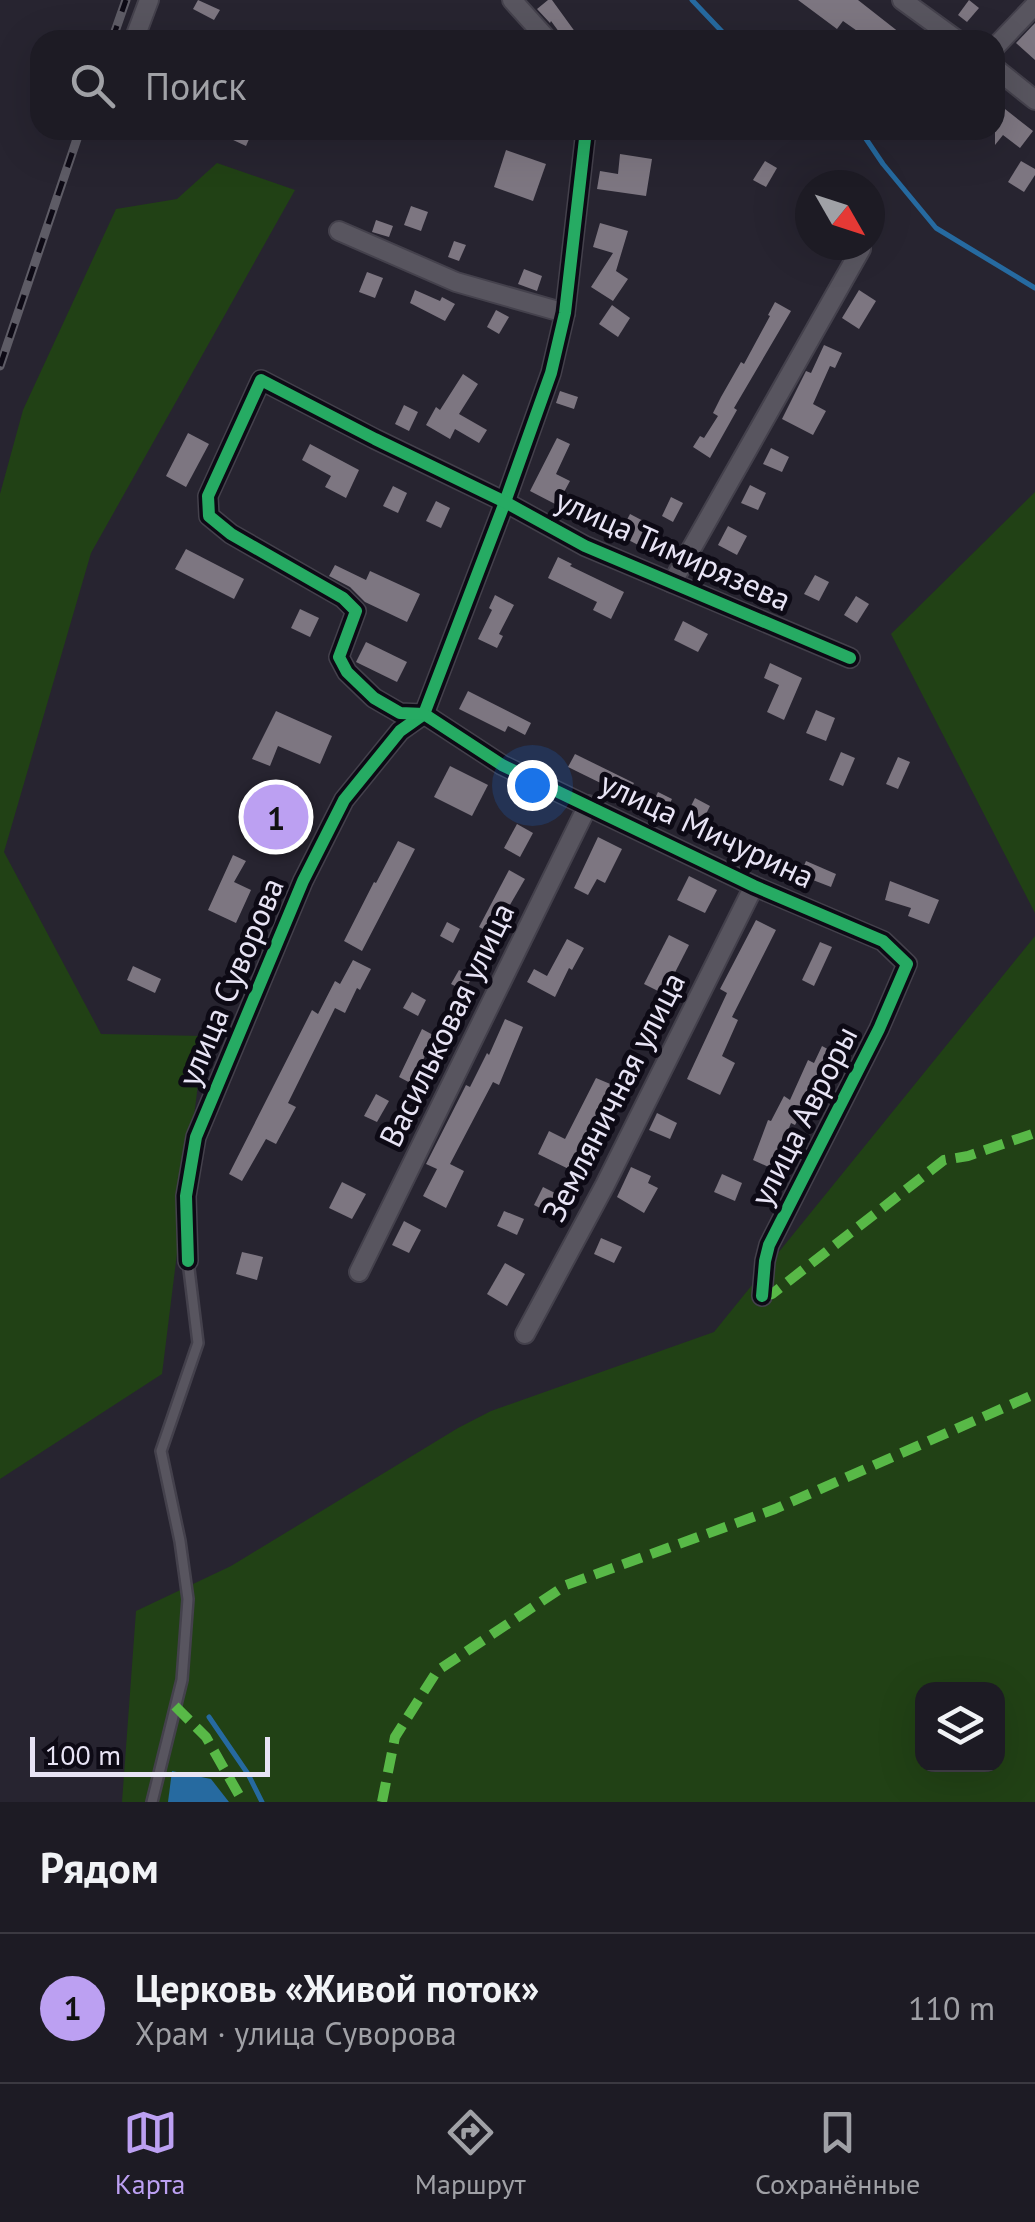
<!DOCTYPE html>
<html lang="ru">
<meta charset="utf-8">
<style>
body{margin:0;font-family:"PT Sans",sans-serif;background:#25242c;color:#f1f3f6}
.controls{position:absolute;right:30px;bottom:30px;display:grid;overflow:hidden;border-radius:20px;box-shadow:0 10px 40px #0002}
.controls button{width:90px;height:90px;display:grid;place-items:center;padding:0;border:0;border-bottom:2px solid #3b3941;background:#1d1b24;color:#f1f3f6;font:50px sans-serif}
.compass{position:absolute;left:795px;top:170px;width:90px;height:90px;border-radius:50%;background:#1d1b24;box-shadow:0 10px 40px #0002;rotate:129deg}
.scale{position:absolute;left:30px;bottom:25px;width:240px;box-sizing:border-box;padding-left:10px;border:5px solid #e8e4f5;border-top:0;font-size:28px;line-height:35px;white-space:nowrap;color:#e8e4f5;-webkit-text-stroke:8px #0d0a15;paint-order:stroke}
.you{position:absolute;left:532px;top:785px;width:35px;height:35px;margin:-25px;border:8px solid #fff;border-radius:50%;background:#1a73e8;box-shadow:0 0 0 15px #1a73e833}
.badge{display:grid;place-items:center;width:65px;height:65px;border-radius:50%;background:#bca0f2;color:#111;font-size:32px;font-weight:700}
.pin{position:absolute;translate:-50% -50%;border:5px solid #fff;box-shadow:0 2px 10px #0006}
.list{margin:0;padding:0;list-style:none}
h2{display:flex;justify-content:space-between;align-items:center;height:130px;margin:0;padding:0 40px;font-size:42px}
h2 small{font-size:32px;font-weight:400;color:#a0a1a6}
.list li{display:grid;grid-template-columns:65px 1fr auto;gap:30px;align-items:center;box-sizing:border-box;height:150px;padding:0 40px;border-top:2px solid #3b3941}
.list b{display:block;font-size:38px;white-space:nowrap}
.list p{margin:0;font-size:32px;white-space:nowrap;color:#a0a1a6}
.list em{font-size:32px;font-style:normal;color:#a0a1a6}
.icon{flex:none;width:55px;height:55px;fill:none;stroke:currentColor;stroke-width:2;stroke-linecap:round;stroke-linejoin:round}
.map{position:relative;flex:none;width:1035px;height:1802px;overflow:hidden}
.search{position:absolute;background:#1d1b24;box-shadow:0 10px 40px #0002;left:30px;right:30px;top:30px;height:110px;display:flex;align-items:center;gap:25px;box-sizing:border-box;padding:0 35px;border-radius:30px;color:#a0a1a6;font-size:38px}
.sheet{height:280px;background:#1d1b24}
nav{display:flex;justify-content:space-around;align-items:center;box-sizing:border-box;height:140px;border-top:2px solid #3b3941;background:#1d1b24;font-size:28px;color:#a0a1a6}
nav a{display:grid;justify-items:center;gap:5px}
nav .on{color:#bca0f2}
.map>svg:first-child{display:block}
.green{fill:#214115;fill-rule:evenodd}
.water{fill:#266aa0}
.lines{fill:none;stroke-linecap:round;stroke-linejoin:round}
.stream{stroke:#266aa0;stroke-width:5}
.building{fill:#7d7681}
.service-casing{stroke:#44414c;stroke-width:14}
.minor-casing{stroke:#44414c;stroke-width:22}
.service{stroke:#58555f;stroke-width:9}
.minor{stroke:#58555f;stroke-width:18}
.rail-casing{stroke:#5e5c66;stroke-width:9}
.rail{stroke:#0d0a15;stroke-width:5;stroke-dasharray:15;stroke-linecap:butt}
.quiet{stroke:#58b947;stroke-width:10;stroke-dasharray:20 10;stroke-linecap:butt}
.cycleway-casing{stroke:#0d0a15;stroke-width:19}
.cycleway{stroke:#26ab63;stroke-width:12}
.labels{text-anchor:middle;stroke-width:10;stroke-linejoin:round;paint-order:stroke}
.street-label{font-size:32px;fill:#e8e4f5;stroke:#0d0a15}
</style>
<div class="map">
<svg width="1035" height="1802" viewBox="0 0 1035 1802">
<rect width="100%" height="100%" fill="#272430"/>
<!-- green -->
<g class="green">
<path d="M217 163 295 190 91 553 4 852 101 1034 204 1036 162 1374 0 1479V494L23 410 116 209 177 199Z"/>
<path d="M1035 492V913L891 634Z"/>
<path d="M1035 936V1802H122L136 1611 231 1566 458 1428 491 1411 714 1332ZM922 1690H998V1764H922Z"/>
</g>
<!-- water -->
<path class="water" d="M172 1771 211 1779 229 1802H168Z"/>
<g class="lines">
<!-- stream -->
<g class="stream">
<path d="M692 0 730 40"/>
<path d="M860 130 883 164 936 228 1035 288"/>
<path d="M209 1717 248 1774 262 1802"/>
</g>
</g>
<!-- building -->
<g class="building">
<path d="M198 0 220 10 214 20 193 9Z"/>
<path d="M548 0H552L581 40H565L551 21 550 23 537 9Z"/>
<path d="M798 0H858L909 40H870L843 21 837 29Z"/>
<path d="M969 0 979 8 967 22 958 15Z"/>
<path d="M1035 23V60L1016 43Z"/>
<path d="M1005 109 1033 131 1020 148 1003 135 995 145V122Z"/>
<path d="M235 130H253L246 146 231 139Z"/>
<path d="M506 150 546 164 533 201 494 187Z"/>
<path d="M620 154 652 159 646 196 597 189 600 171 618 174Z"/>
<path d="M765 161 777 168 766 187 753 180Z"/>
<path d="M1021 161 1035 169V175L1024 192 1008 182Z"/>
<path d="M411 206 428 212 421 231 404 225Z"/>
<path d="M376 220 393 226 389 237 372 232Z"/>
<path d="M600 223 628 231 616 271 628 279 613 301 591 287 613 253 593 247Z"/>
<path d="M454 241 466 245 459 261 448 257Z"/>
<path d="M524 269 542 276 537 291 518 284Z"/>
<path d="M367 272 383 278 375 298 359 292Z"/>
<path d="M415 290 440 301 442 297 455 304 445 321 410 303Z"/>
<path d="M859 290 876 301 859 329 842 318Z"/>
<path d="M775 302 791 311 734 408 737 410 710 458 693 447 700 436 704 438 718 416 713 413 721 397 741 362 744 364 770 316 768 315Z"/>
<path d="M612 305 630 318 618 337 599 324Z"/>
<path d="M496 310 509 317 499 334 487 327Z"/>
<path d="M824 345 842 353 835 368 830 366 813 404 826 411 813 435 782 419 806 371 811 373Z"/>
<path d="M463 374 478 384 459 414 487 430 479 443 455 429 450 439 426 425 436 407 440 410Z"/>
<path d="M560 391 578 397 574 409 556 403Z"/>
<path d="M404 405 418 412 409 431 395 424Z"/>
<path d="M188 433 209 444 186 487 166 476Z"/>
<path d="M557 438 570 444 556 474 570 481 557 505 530 491Z"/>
<path d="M310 444 359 470 346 498 325 487 331 476 302 460Z"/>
<path d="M771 448 789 457 782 472 763 464Z"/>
<path d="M750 485 766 493 758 510 741 503Z"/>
<path d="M393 486 407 493 398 513 383 506Z"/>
<path d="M671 497 683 503 673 522 662 516Z"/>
<path d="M436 501 450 508 441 528 426 521Z"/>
<path d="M630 514 651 525 640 546 619 535Z"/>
<path d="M728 526 747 536 737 555 718 545Z"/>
<path d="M186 549 244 579 234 599 175 569Z"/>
<path d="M558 557 572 564 570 566 624 592 611 619 593 610 597 602 548 578Z"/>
<path d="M335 565 366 580 370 571 420 594 407 622 365 602 350 587 329 576Z"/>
<path d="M815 575 829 582 819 601 804 594Z"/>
<path d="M756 577 777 589 767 606 748 595Z"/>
<path d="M495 595 514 605 499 634 503 636 497 648 478 639 492 610 489 608Z"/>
<path d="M856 596 869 604 857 623 844 615Z"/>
<path d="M300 609 319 618 310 637 291 628Z"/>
<path d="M683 621 708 634 698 652 674 640Z"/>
<path d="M366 642 407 662 397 682 356 662Z"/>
<path d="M770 663 802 678 784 720 767 712 779 685 764 678Z"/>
<path d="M468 691 531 723 525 735 508 726 505 732 459 709Z"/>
<path d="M816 710 835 718 826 741 806 733Z"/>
<path d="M276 711 332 736 320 764 278 746 270 766 252 759Z"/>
<path d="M841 752 855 758 843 786 829 780Z"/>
<path d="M575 754 634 783 627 796 568 767Z"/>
<path d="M898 757 910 762 898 789 886 784Z"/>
<path d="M450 766 488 785 472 816 434 797Z"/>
<path d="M261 792 289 804 278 829 250 816Z"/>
<path d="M658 792 672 799 663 818 649 811Z"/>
<path d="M695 798 710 806 700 826 685 818Z"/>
<path d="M517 824 533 833 520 857 504 848Z"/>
<path d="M598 837 622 849 605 883 597 879 588 895 574 888Z"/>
<path d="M398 841 415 849 362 951 344 941 374 882 376 883Z"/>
<path d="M233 855 246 861 234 882 251 890 236 923 208 910Z"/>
<path d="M806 861 836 874 831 887 800 875Z"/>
<path d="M509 870 525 879 493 934 479 927Z"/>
<path d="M689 876 717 890 705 913 677 900Z"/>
<path d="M890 881 939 900 929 924 908 916 911 908 885 900Z"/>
<path d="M756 920 776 930 732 1017 738 1020 722 1056 735 1063 720 1095 687 1079 727 993 720 989Z"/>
<path d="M447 922 460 929 453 943 440 936Z"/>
<path d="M669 935 689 945 664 994 644 984Z"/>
<path d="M567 939 584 948 572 970 569 968 555 997 527 982 534 969 547 976Z"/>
<path d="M820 942 832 947 814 986 802 980Z"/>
<path d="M353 960 371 969 360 990 357 988 345 1013 335 1008 288 1103 296 1107 276 1144 266 1139 242 1181 229 1174 312 1010 318 1014 335 981 340 984Z"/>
<path d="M133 966 161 979 155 993 127 980Z"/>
<path d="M459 970 472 977 465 991 451 984Z"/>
<path d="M412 992 426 1000 418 1016 403 1008Z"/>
<path d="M505 1019 523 1027 499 1085 493 1082 450 1164 464 1171 446 1208 423 1196 437 1169 426 1164 466 1085 470 1087 487 1053 489 1055Z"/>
<path d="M422 1029 435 1036 422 1062 430 1066 418 1087 399 1077Z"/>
<path d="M822 1046 835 1053 816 1092 813 1091 795 1125 791 1123 773 1169 753 1160 768 1120 771 1121 784 1096 790 1100 808 1060 814 1063Z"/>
<path d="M596 1078 615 1086 585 1149 596 1155 585 1177 538 1154 549 1131 565 1139Z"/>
<path d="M376 1094 389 1101 377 1122 364 1116Z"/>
<path d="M657 1113 677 1123 670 1139 649 1130Z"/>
<path d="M631 1167 651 1176 648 1183 658 1188 644 1213 617 1197Z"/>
<path d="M722 1174 742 1183 735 1201 714 1192Z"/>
<path d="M342 1182 366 1194 352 1219 329 1208Z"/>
<path d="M543 1187 563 1197 554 1215 534 1205Z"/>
<path d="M504 1211 524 1219 517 1235 497 1226Z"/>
<path d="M404 1221 421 1230 409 1253 392 1245Z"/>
<path d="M601 1238 622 1247 614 1263 594 1254Z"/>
<path d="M242 1252 263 1257 257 1280 236 1274Z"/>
<path d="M505 1263 525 1274 507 1306 487 1294Z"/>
</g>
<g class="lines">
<!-- service casing -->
<g class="service-casing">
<path id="service" d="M152 1802 182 1680 188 1599 180 1541 161 1451 198 1343 188 1261"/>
</g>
<!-- minor casing -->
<g class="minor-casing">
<g id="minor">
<path d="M512 0 548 40"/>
<path d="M902 0 957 40"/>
<path d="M134 40 149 0"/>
<path d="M995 47 1035 5"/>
<path d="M995 68 1035 100"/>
<path d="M339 231 456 282 565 313"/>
<path d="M672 583 861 249"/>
<path d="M188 1261 186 1196 196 1137 303 881 344 800 400 731 424 714 505 502 551 373 565 313 586 130"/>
<path d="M359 1272 588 805"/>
<path d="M762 1296 765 1261 769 1245 879 1029 907 964 883 941 754 886 502 765 424 714 400 713 374 698 347 672 339 657 356 611 343 598 231 534 209 516 208 496 261 380 375 439 505 502 585 546 850 658"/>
<path d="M525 1334 605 1185 754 886"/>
</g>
</g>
<!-- service -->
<use href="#service" class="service"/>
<!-- minor -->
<use href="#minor" class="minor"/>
<!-- rail casing -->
<g class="rail-casing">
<g id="rail">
<path d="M112 40 126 0"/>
<path d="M0 366 80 130"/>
</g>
</g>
<!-- rail -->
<use href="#rail" class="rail"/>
<!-- quiet -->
<g class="quiet">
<path d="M762 1296 772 1294 944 1160 968 1156 1035 1133"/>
<path d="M175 1706 206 1737 243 1802"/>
<path d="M382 1802 395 1737 437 1671 566 1585 775 1509 1035 1394"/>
</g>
<!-- cycleway casing -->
<g class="cycleway-casing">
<g id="cycleway">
<path d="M188 1261 186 1196 196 1137 303 881 344 800 400 731 424 714 505 502 551 373 565 313 586 130"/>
<path d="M762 1296 765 1261 769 1245 879 1029 907 964 883 941 754 886 502 765 424 714 400 713 374 698 347 672 339 657 356 611 343 598 231 534 209 516 208 496 261 380 375 439 505 502 585 546 850 658"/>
</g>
</g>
<!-- cycleway -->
<use href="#cycleway" class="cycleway"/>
</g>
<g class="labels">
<!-- street labels -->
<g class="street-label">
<text transform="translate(673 550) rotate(24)" y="11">улица Тимирязева</text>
<text transform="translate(707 830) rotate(25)" y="11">улица Мичурина</text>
<text transform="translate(231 982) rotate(-67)" y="11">улица Суворова</text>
<text transform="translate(447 1025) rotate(-64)" y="11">Васильковая улица</text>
<text transform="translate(614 1097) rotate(-63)" y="11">Земляничная улица</text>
<text transform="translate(804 1116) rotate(-63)" y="11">улица Авроры</text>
</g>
</g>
</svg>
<div class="controls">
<button><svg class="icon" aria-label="layers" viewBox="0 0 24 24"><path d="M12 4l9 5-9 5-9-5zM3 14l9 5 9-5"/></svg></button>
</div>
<svg class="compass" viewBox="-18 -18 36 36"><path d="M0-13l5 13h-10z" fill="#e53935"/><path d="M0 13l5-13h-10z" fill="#a0a1a6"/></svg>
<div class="scale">100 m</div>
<div class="you"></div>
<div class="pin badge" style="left:276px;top:817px">1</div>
<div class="search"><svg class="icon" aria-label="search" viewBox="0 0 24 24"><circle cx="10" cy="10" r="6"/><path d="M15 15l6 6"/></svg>Поиск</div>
</div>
<section class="sheet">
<h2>Рядом<small></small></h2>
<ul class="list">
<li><span class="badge">1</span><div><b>Церковь «Живой поток»</b><p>Храм · улица Суворова</p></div><em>110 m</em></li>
</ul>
</section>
<nav>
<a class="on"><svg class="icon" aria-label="map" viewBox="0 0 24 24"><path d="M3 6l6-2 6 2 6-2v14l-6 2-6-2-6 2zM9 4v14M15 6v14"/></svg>Карта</a>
<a><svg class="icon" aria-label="directions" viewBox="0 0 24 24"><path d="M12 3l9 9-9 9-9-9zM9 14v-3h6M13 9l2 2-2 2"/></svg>Маршрут</a>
<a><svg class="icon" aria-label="saved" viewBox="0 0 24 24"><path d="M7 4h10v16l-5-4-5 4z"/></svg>Сохранённые</a>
</nav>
